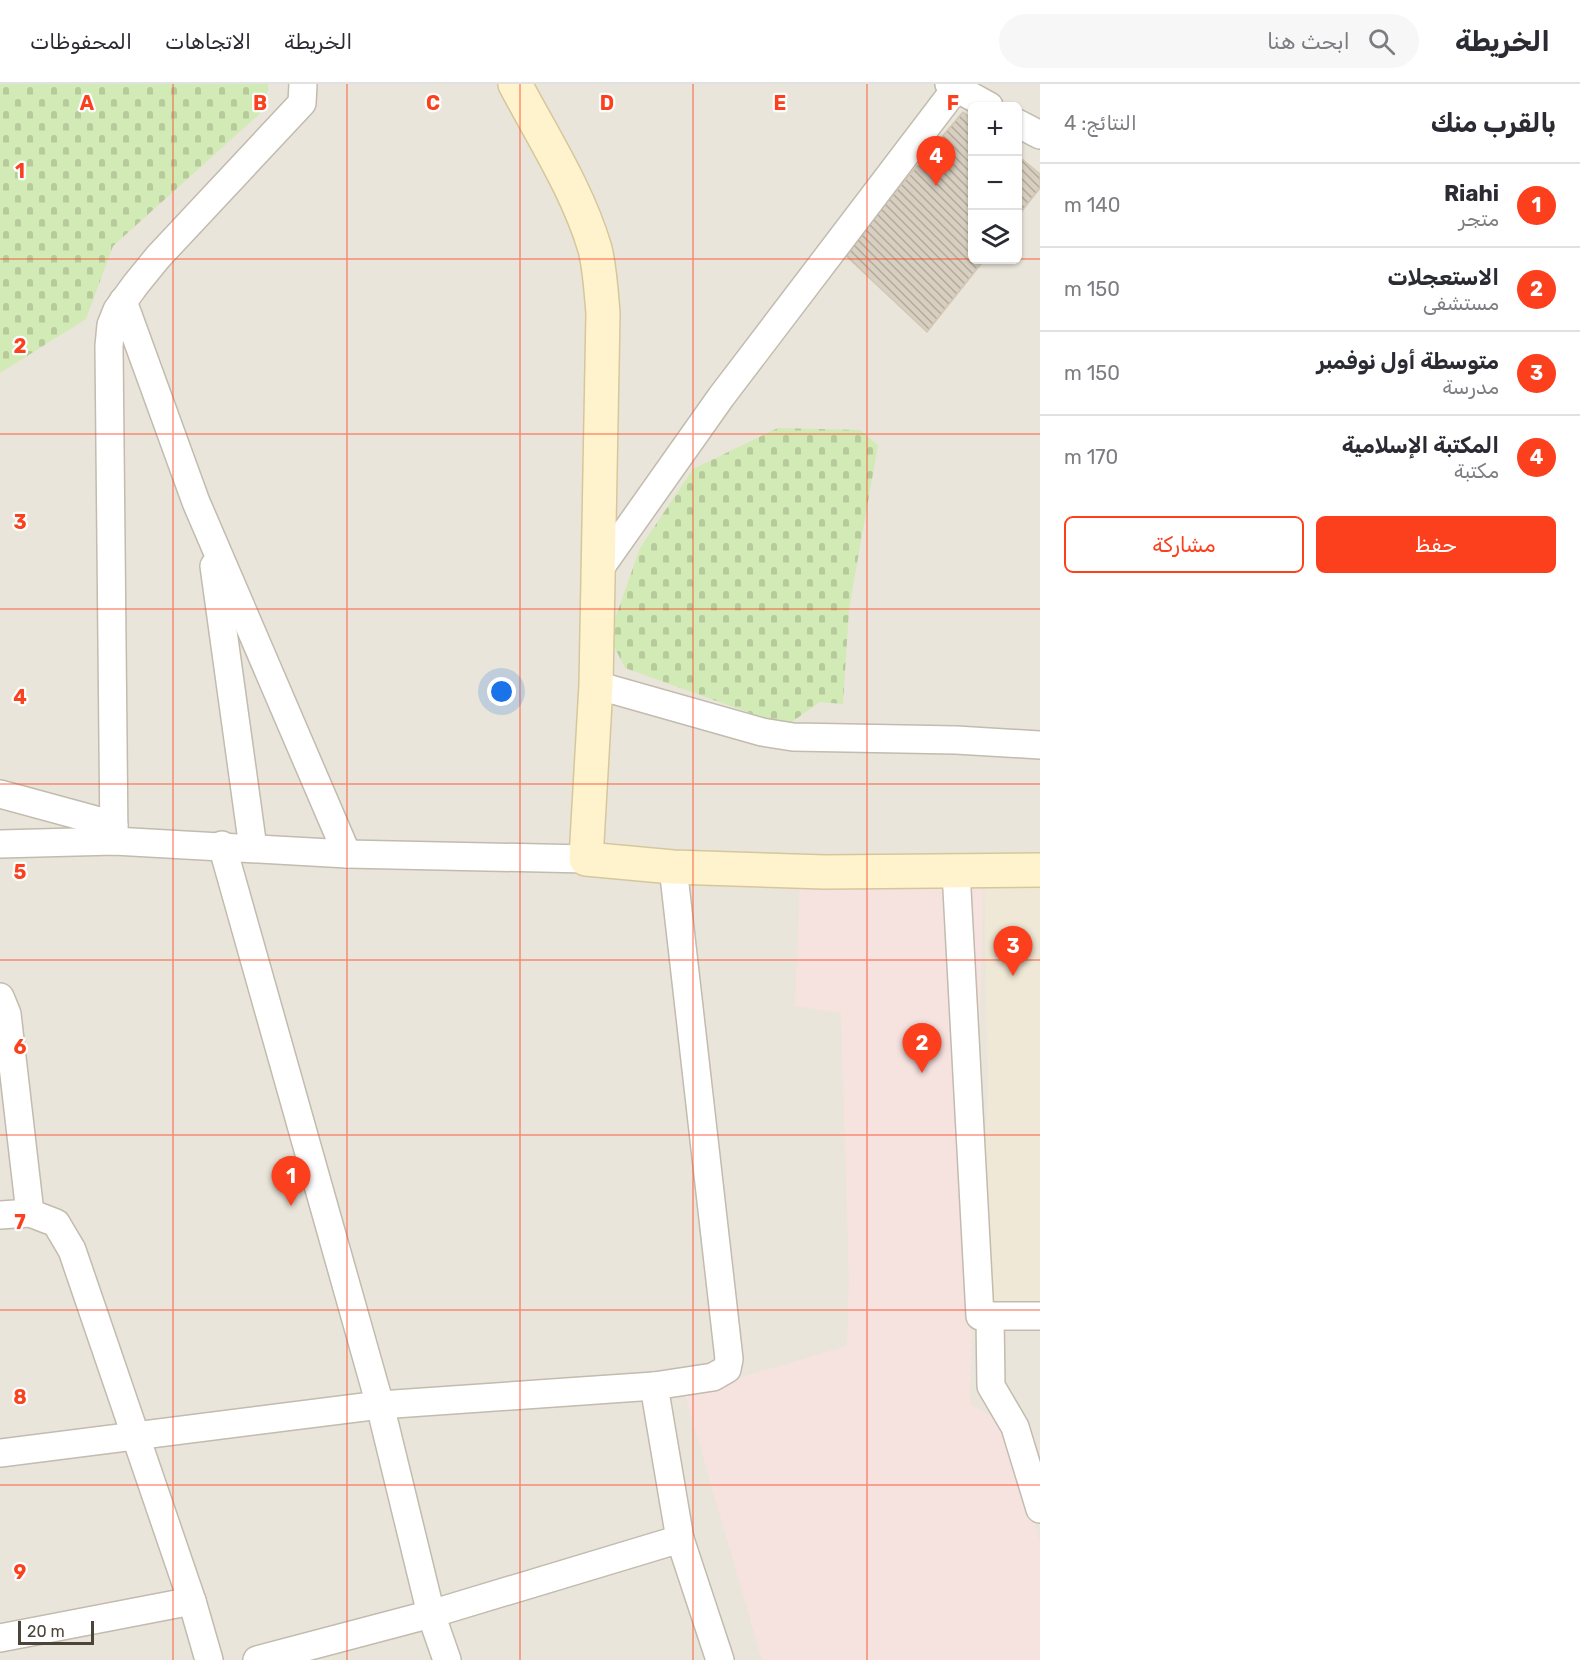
<!DOCTYPE html>
<html lang="ar">
<meta charset="utf-8">
<style>
body{margin:0;font-family:Rubik,"Noto Sans Arabic",sans-serif;background:#f7f7f7;color:#2b2b33;direction:rtl}
.controls{position:absolute;right:18px;top:18px;display:grid;overflow:hidden;border-radius:9px;box-shadow:0 2px 4px #0004}
.controls button{width:54px;height:54px;display:grid;place-items:center;padding:0;border:0;border-bottom:2px solid #e1e1e2;background:#fff;color:#2b2b33;font:30px sans-serif}
.scale{position:absolute;left:18px;bottom:15px;width:76px;box-sizing:border-box;padding-left:6px;border:3px solid #4b4439;border-top:0;font-size:16px;line-height:21px;white-space:nowrap;color:#4b4439;-webkit-text-stroke:4px #fff;paint-order:stroke}
.you{position:absolute;left:502px;top:608px;width:21px;height:21px;margin:-15px;border:4px solid #fff;border-radius:50%;background:#1a73e8;box-shadow:0 0 0 9px #1a73e833}
.badge{display:grid;place-items:center;width:39px;height:39px;border-radius:50%;background:#fc3f1d;color:#fff;font-size:20px;font-weight:700}
.pin{position:absolute;translate:-50% -50px;filter:drop-shadow(0 2px 3px #0008)}
.pin::after{content:'';position:absolute;top:32px;width:21px;height:18px;background:inherit;clip-path:polygon(0 0,100% 0,50% 100%)}
.list{margin:0;padding:0;list-style:none}
h2{display:flex;justify-content:space-between;align-items:center;height:78px;margin:0;padding:0 24px;font-size:26px}
h2 small{font-size:20px;font-weight:400;color:#7c7c81}
.list li{display:grid;grid-template-columns:39px 1fr auto;gap:18px;align-items:center;box-sizing:border-box;height:84px;padding:0 24px;border-top:2px solid #e1e1e2}
.list b{display:block;font-size:22px;white-space:nowrap}
.list p{margin:0;font-size:20px;white-space:nowrap;color:#7c7c81}
.list em{font-size:20px;font-style:normal;color:#7c7c81}
.actions{display:flex;gap:12px;padding:18px 24px}
.actions a{flex:1;padding:14px 0;border:2px solid #fc3f1d;border-radius:9px;text-align:center;font-size:21px;color:#fc3f1d}
.actions .main{background:#fc3f1d;color:#fff}
.icon{flex:none;width:33px;height:33px;fill:none;stroke:currentColor;stroke-width:2;stroke-linecap:round;stroke-linejoin:round}
.map{position:relative;flex:none;width:1040px;height:1576px;overflow:hidden;direction:ltr}
header{display:flex;align-items:center;gap:36px;box-sizing:border-box;height:84px;padding:0 30px;background:#fff;border-bottom:2px solid #e1e1e2}
header strong{font-size:28px}
nav{display:flex;gap:33px;margin-inline-start:auto;font-size:21px}
.search{width:420px;height:54px;background:#f7f7f7;display:flex;align-items:center;gap:15px;box-sizing:border-box;padding:0 21px;border-radius:33px;color:#7c7c81;font-size:22px}
main{display:flex}
aside{flex:1;background:#fff}
.map>svg:first-child{display:block}
.residential{fill:#eae5da;fill-rule:evenodd}
.education{fill:#efe8d6}
.medical{fill:#f6e3e0}
.cemetery{fill:url(#cemetery-stones)}
.building{fill:url(#building-back-hatch);stroke:#d3c7b4;stroke-width:1.5}
.lines{fill:none;stroke-linecap:round;stroke-linejoin:round}
.street-casing{stroke:#c2bbae;stroke-width:30}
.secondary-casing{stroke:#d6c79b;stroke-width:36}
.street{stroke:#fff;stroke-width:27}
.secondary{stroke:#fff3cd;stroke-width:33}
.grid{fill:none;stroke:#fc3f1d;stroke-width:1.5;stroke-opacity:0.55}
.grid-label{font-size:20px;text-anchor:middle;font-weight:bold;fill:#fc3f1d;stroke:#fff;stroke-width:4.5;stroke-linejoin:round;paint-order:stroke}
</style>
<header>
<strong>الخريطة</strong>
<div class="search"><svg class="icon" aria-label="search" viewBox="0 0 24 24"><circle cx="10" cy="10" r="6"/><path d="M15 15l6 6"/></svg>ابحث هنا</div>
<nav><a>الخريطة</a><a>الاتجاهات</a><a>المحفوظات</a></nav>
</header>
<main>
<aside>
<h2>بالقرب منك<small>النتائج: 4</small></h2>
<ul class="list">
<li><span class="badge">1</span><div><b>Riahi</b><p>متجر</p></div><em>140 m</em></li>
<li><span class="badge">2</span><div><b>الاستعجلات</b><p>مستشفى</p></div><em>150 m</em></li>
<li><span class="badge">3</span><div><b>متوسطة أول نوفمبر</b><p>مدرسة</p></div><em>150 m</em></li>
<li><span class="badge">4</span><div><b>المكتبة الإسلامية</b><p>مكتبة</p></div><em>170 m</em></li>
</ul>
<div class="actions"><a class="main">حفظ</a><a>مشاركة</a></div>
</aside>
<div class="map">
<svg width="1040" height="1576" viewBox="0 0 1040 1576">
<defs>
<pattern id="cemetery-stones" width="16" height="16" patternUnits="userSpaceOnUse" patternTransform="scale(1.5)"><rect width="16" height="16" fill="#d2eab5"/><path d="M2 7V4a2 2 0 0 1 4 0v3zM10 15v-3a2 2 0 0 1 4 0v3z" fill="#b6ca9c"/></pattern>
<pattern id="building-back-hatch" width="6" height="6" patternUnits="userSpaceOnUse" patternTransform="scale(1.5)"><rect width="6" height="6" fill="#d8cfc1"/><path d="M-1 5l2 2M0 0l6 6M5-1l2 2" fill="none" stroke="#b1aa9e"/></pattern>
</defs>
<rect width="100%" height="100%" fill="#f6f3ec"/>
<!-- residential -->
<path class="residential" d="M0 0H1040V1576H0ZM972 22H1017V176H972Z"/>
<!-- education -->
<path class="education" d="M984 777 1040 779V1227H977L988 1005Z"/>
<!-- medical -->
<path class="medical" d="M801 770 984 777 970 1320 1008 1341 1040 1458V1576H762L685 1310 847 1262 849 1194 841 929 795 922Z"/>
<!-- cemetery -->
<g class="cemetery">
<path d="M0 0H268L265 25 113 162 86 235 0 289Z"/>
<path d="M778 344 860 346 878 361 849 525 843 620 820 618 786 642 625 584 609 552 640 464 693 385Z"/>
</g>
<!-- building -->
<g class="building">
<path d="M963 28 972 35V176H984L927 248 843 169Z"/>
<path d="M1017 71 1040 90V104L1017 133Z"/>
</g>
<g class="lines">
<!-- street casing -->
<g class="street-casing">
<g id="street">
<path d="M949 0 989 22"/>
<path d="M1017 39 1040 51"/>
<path d="M123 217 196 418 347 770"/>
<path d="M214 482 253 764"/>
<path d="M598 487 721 313 956 4"/>
<path d="M596 601 762 648 793 653 956 656 1040 661"/>
<path d="M0 710 114 741"/>
<path d="M114 757 109 262 111 241 117 226 136 200 158 173 302 19 303 0"/>
<path d="M0 760 114 757 347 770 586 775"/>
<path d="M222 761 380 1321 431 1530 447 1576"/>
<path d="M956 787 980 1232H1040"/>
<path d="M0 913 7 930 30 1129 0 1131"/>
<path d="M30 1129 56 1139 72 1166 192 1517 209 1576"/>
<path d="M990 1232 991 1302 1015 1343 1040 1425"/>
<path d="M654 1302 680 1455 720 1576"/>
<path d="M0 1369 380 1321 654 1302 713 1293 727 1285 729 1275 673 783"/>
<path d="M0 1554 192 1517"/>
<path d="M257 1576 431 1530 680 1455"/>
</g>
</g>
<!-- secondary casing -->
<g class="secondary-casing">
<path id="secondary" d="M515 0C543 53 578 107 595 165 600 185 601 207 603 229L596 601 586 775 673 783 825 788 1040 786"/>
</g>
<!-- street -->
<use href="#street" class="street"/>
<!-- secondary -->
<use href="#secondary" class="secondary"/>
</g>
<!-- grid -->
<path class="grid" d="M173 0V1576M347 0V1576M520 0V1576M693 0V1576M867 0V1576M0 175H972M1017 175H1040M0 350H1040M0 525H1040M0 700H1040M0 876H1040M0 1051H1040M0 1226H1040M0 1401H1040"/>
<g class="grid-label">
<text x="87" y="26">A</text>
<text x="260" y="26">B</text>
<text x="433" y="26">C</text>
<text x="607" y="26">D</text>
<text x="780" y="26">E</text>
<text x="953" y="26">F</text>
<text x="20" y="94">1</text>
<text x="20" y="269">2</text>
<text x="20" y="445">3</text>
<text x="20" y="620">4</text>
<text x="20" y="795">5</text>
<text x="20" y="970">6</text>
<text x="20" y="1145">7</text>
<text x="20" y="1320">8</text>
<text x="20" y="1495">9</text>
</g>
</svg>
<div class="controls">
<button>+</button>
<button>−</button>
<button><svg class="icon" aria-label="layers" viewBox="0 0 24 24"><path d="M12 4l9 5-9 5-9-5zM3 14l9 5 9-5"/></svg></button>
</div>
<div class="scale">20 m</div>
<div class="you"></div>
<div class="pin badge" style="left:291px;top:1122px">1</div>
<div class="pin badge" style="left:922px;top:989px">2</div>
<div class="pin badge" style="left:1013px;top:892px">3</div>
<div class="pin badge" style="left:936px;top:102px">4</div>
</div>
</main>
